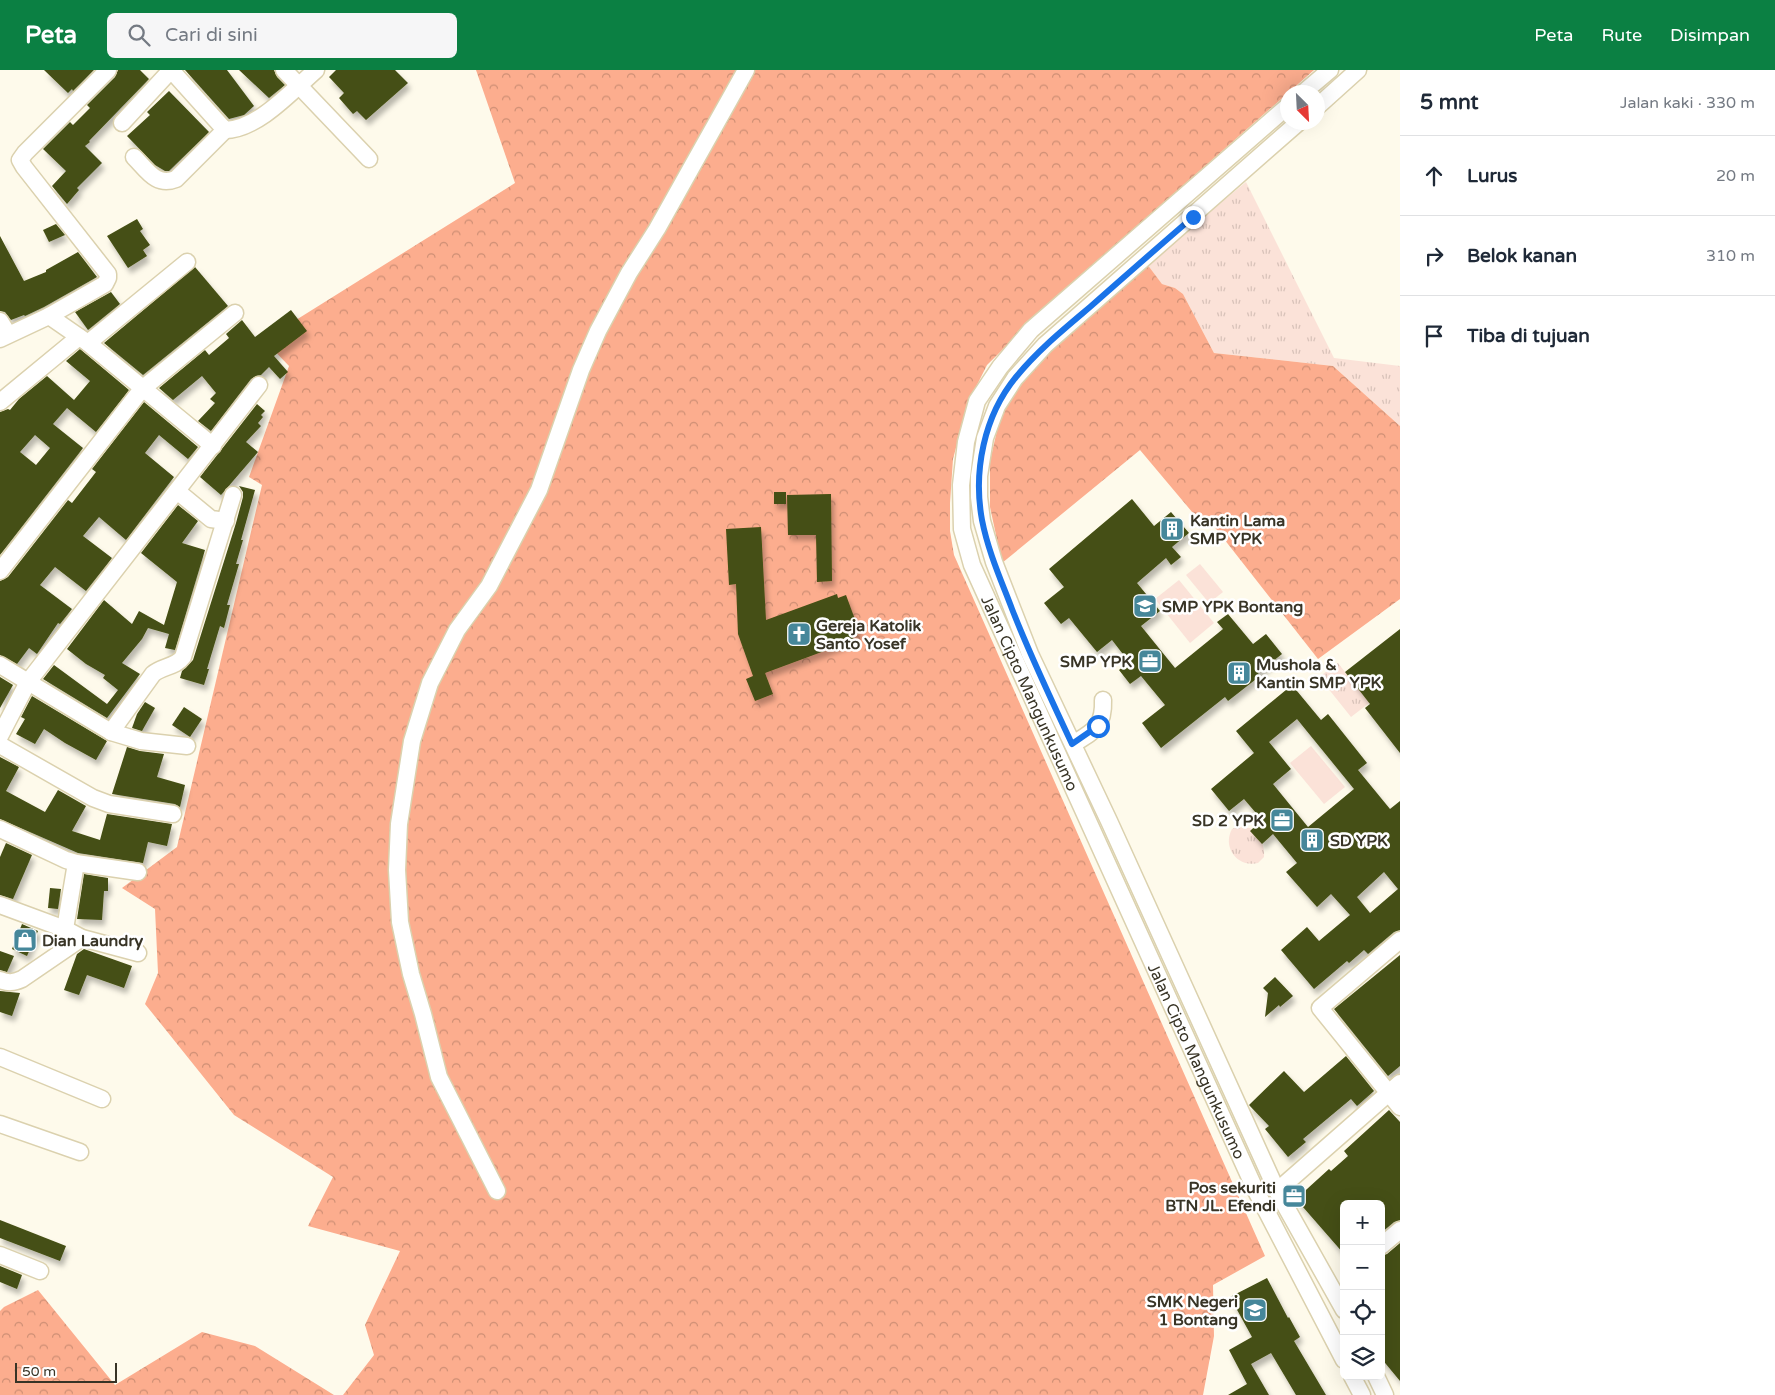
<!DOCTYPE html>
<html lang="id">
<meta charset="utf-8">
<style>
body{margin:0;font-family:"Varela Round",sans-serif;background:#f6f6f7;color:#1f2937}
.controls{position:absolute;right:15px;bottom:15px;display:grid;overflow:hidden;border-radius:8px;box-shadow:0 5px 20px #0002}
.controls button{width:45px;height:45px;display:grid;place-items:center;padding:0;border:0;border-bottom:1px solid #e0e1e3;background:#fff;color:#1f2937;font:25px sans-serif}
.compass{position:absolute;left:1280px;top:15px;width:45px;height:45px;border-radius:50%;background:#fff;box-shadow:0 5px 20px #0002;rotate:156deg}
.scale{position:absolute;left:15px;bottom:12px;width:102px;box-sizing:border-box;padding-left:5px;border:2px solid #383426;border-top:0;font-size:14px;line-height:18px;white-space:nowrap;color:#383426;-webkit-text-stroke:4px #fff;paint-order:stroke}
.stop{position:absolute;width:15px;height:15px;margin:-11px;border:4px solid #1a73e8;border-radius:50%;background:#fff}
.stop.end{background:#1a73e8;border-color:#fff;box-shadow:0 1px 5px #0008}
.list{margin:0;padding:0;list-style:none}
h2{display:flex;justify-content:space-between;align-items:center;height:65px;margin:0;padding:0 20px;font-size:21px}
h2 small{font-size:16px;font-weight:400;color:#747a83}
.list li{display:grid;grid-template-columns:32px 1fr auto;gap:15px;align-items:center;box-sizing:border-box;height:80px;padding:0 20px;border-top:1px solid #e0e1e3}
.list b{display:block;font-size:19px;white-space:nowrap}
.list em{font-size:16px;font-style:normal;color:#747a83}
.icon{flex:none;width:28px;height:28px;fill:none;stroke:currentColor;stroke-width:2;stroke-linecap:round;stroke-linejoin:round}
.map{position:relative;flex:none;width:1400px;height:1325px;overflow:hidden}
header{display:flex;align-items:center;gap:30px;box-sizing:border-box;height:70px;padding:0 25px;background:#0b8043;color:#fff}
header strong{font-size:24px}
nav{display:flex;gap:28px;margin-inline-start:auto;font-size:18px}
.search{width:350px;height:45px;background:#f6f6f7;display:flex;align-items:center;gap:12px;box-sizing:border-box;padding:0 18px;border-radius:8px;color:#747a83;font-size:19px}
main{display:flex}
aside{flex:1;background:#fff}
.map>svg:first-child{display:block}
.grass{fill:url(#grass-tufts)}
.forest{fill:url(#forest-crowns)}
.pitch{fill:#fbe2d8}
.building{fill:#454f13;fill-rule:evenodd;filter:url(#shadow)}
.lines{fill:none;stroke-linecap:round;stroke-linejoin:round}
.minor-casing{stroke:#dbd1ae;stroke-width:19}
.minor{stroke:#fff;stroke-width:16}
.route{stroke:#1a73e8;stroke-width:6}
.labels{text-anchor:middle;stroke-width:5;stroke-linejoin:round;paint-order:stroke}
.poi-label{font-size:16px;font-weight:bold;fill:#383426;stroke:#fff;text-anchor:start}
.street-label{font-size:16px;fill:#383426;stroke:#fff}
</style>
<header>
<strong>Peta</strong>
<div class="search"><svg class="icon" aria-label="search" viewBox="0 0 24 24"><circle cx="10" cy="10" r="6"/><path d="M15 15l6 6"/></svg>Cari di sini</div>
<nav><a>Peta</a><a>Rute</a><a>Disimpan</a></nav>
</header>
<main>
<div class="map">
<svg width="1400" height="1325" viewBox="0 0 1400 1325">
<defs>
<pattern id="grass-tufts" width="24" height="20" patternUnits="userSpaceOnUse" patternTransform="scale(1.25)"><rect width="24" height="20" fill="#fbe2d8"/><path d="M3 7l-1-3M5 7V3M7 7l1-3M15 17l-1-3M17 17v-4M19 17l1-3" fill="none" stroke="#d8c2b9"/></pattern>
<pattern id="forest-crowns" width="20" height="18" patternUnits="userSpaceOnUse" patternTransform="scale(1.25)"><rect width="20" height="18" fill="#fcad8e"/><path d="M2 6a3 3 0 1 1 6 0M12 15a3 3 0 1 1 6 0" fill="none" stroke="#cd8e74"/></pattern>
<filter id="shadow"><feDropShadow dx="3" dy="5.5" stdDeviation="2.5" flood-color="#0004"/></filter>
</defs>
<rect width="100%" height="100%" fill="#fefaeb"/>
<!-- grass -->
<g class="grass">
<path d="M1246 112 1334 288 1400 296V356L1333 296 1214 283 1183 224 1175 218 1162 214 1147 194Z"/>
<path d="M1338 593 1359 620 1381 624 1351 647 1319 607Z"/>
<path d="M1237 757 1250 758C1260 765 1265 775 1264 787L1258 793C1237 798 1222 777 1232 759Z"/>
</g>
<!-- forest -->
<g class="forest">
<path d="M476 0H1314L1047 236 987 295 968 333 953 389 950 433V461L954 485 1265 1186 1213 1215 1214 1266 1203 1325H343L374 1285 365 1255 400 1181 308 1156 333 1107 234 1045 145 934 158 903 155 839 122 818 177 777 262 415 249 407 289 296 264 270 515 113Z"/>
<path d="M1147 194 1162 214 1175 218 1183 224 1214 283 1333 296 1400 356V529L1318 589 1206 446 1198 449 1140 380 1002 493 990 437V391L1001 343 1019 312 1049 279Z"/>
<path d="M38 1220 115 1315 202 1262 255 1276 334 1325H0V1241L4 1237Z"/>
</g>
<!-- pitch -->
<g class="pitch">
<path d="M1200 494 1223 522 1209 533 1186 505Z"/>
<path d="M1179 510 1214 553 1190 573 1155 529Z"/>
<path d="M1311 676 1345 717 1324 734 1290 693Z"/>
</g>
<!-- building -->
<g class="building">
<path d="M44 0H94L73 21 72 19 68 23Z"/>
<path d="M118 0H140L149 9 89 71 90 72 85 76 102 93 77 118 79 120 67 134 52 116 66 101 43 79 70 52 73 55 90 38 87 35 115 7Z"/>
<path d="M185 0H227L254 36 244 45 229 49Z"/>
<path d="M239 0H274L277 7 285 15 269 28Z"/>
<path d="M336 0H395L408 13 366 50 357 41 353 44 339 28 344 23 329 7Z"/>
<path d="M169 21 209 62 169 101H165L155 95 127 66 150 45 147 42Z"/>
<path d="M137 149 143 159 140 161 150 175 143 180 147 186 128 198 107 166Z"/>
<path d="M56 154 65 165 49 172 43 160Z"/>
<path d="M0 166 24 211 46 202V200L78 182 97 207 44 237 25 246 24 245 11 250 5 242 0 241Z"/>
<path d="M195 197 228 236 143 305 104 273Z"/>
<path d="M111 222 120 234 88 260 75 242Z"/>
<path d="M291 240 307 261 274 286 288 302 280 309 269 297 261 305 256 306 251 309 211 361 198 351 215 333 210 329 216 323 202 306 173 330 159 318 205 280 209 285 229 268 226 264 242 250 255 267Z"/>
<path d="M80 279 129 320 96 362 67 338 53 354 83 378 0 485V342L8 339 10 340 19 329 47 306 74 330 90 311 66 291ZM35 365 50 378 36 395 20 382Z"/>
<path d="M144 332 198 377 188 389 159 365 145 383 174 407 126 470 99 447 83 466 112 488 86 521 55 497 40 515 72 539 60 554 58 553 37 584 29 578 17 594 0 585V511L8 507 68 430 72 433 96 402 92 399Z"/>
<path d="M257 334 265 341 261 345 263 347 258 353 261 356 246 372 258 382 221 425 200 407Z"/>
<path d="M239 416 255 420 241 470H243L236 494H239L227 535H230L224 558 220 556 207 599H209L204 615 180 608 182 601 193 590 236 453 243 427V422Z"/>
<rect x="774" y="422" width="12" height="12"/>
<path d="M831 424 832 511 817 512 816 465H788L787 425Z"/>
<path d="M1132 429 1154 456 1171 442 1189 463 1172 477 1181 487 1171 495 1166 488 1137 513 1160 541 1141 556 1175 598 1223 559 1217 552 1228 544 1253 574 1266 564 1282 584 1258 603 1260 606 1228 631 1225 627 1161 678 1142 653 1165 635 1141 606 1130 614 1119 600 1129 592 1112 570 1097 582 1069 548 1061 554 1044 533 1064 517 1049 499Z"/>
<path d="M178 435 198 451 182 473 205 480 175 580 165 578 169 564 148 558 142 569 122 593 140 604 107 648 43 609 54 595 107 634 118 620 103 608 105 605 86 594 67 579 104 530 132 554 139 541 164 555 177 512 141 483Z"/>
<path d="M761 457 766 550 837 524 838 528 846 525 860 563 852 566 854 570 765 603 773 624 755 631 746 609 753 606 738 564 736 514 729 515 726 459Z"/>
<path d="M1400 559V683L1365 638 1370 634 1345 602Z"/>
<path d="M0 607 13 615 0 638Z"/>
<path d="M1292 615 1321 650 1328 644 1367 693 1358 700 1390 739 1400 731V860L1394 862 1368 884 1364 880 1349 893 1347 891 1314 919 1281 880 1307 857 1319 871 1350 845 1331 824 1317 837 1286 802 1297 793 1273 764 1262 774 1250 761 1262 750 1244 729 1229 741 1211 719 1254 683 1236 661ZM1297 649 1354 719 1308 757 1273 714 1291 699 1269 672ZM1384 802 1398 819 1370 843 1357 827Z"/>
<path d="M32 626 107 671 96 690 65 673 44 659 35 674 16 664 25 649 21 647Z"/>
<path d="M145 632 155 638 142 661 132 658 137 644Z"/>
<path d="M184 637 202 649 190 667 172 655Z"/>
<path d="M127 677 140 681 164 684 157 707 185 715 180 737 175 734 112 724Z"/>
<path d="M0 687 19 697 6 721 45 742 58 720 86 736 72 761 100 770 107 744 172 754 167 776 148 772 143 793 78 783 0 749Z"/>
<path d="M6 773 32 785 13 829 0 825V787Z"/>
<path d="M84 804 108 808V821H104L102 850 77 849Z"/>
<path d="M50 818 61 819 58 839 48 838Z"/>
<path d="M22 854 38 861 27 886 12 879Z"/>
<path d="M84 879 132 896 124 918 87 905 79 925 64 920 77 884Z"/>
<path d="M0 881 14 886 7 902 0 900Z"/>
<path d="M1400 885V996L1388 1006 1334 939Z"/>
<path d="M1275 907 1293 926 1280 937 1279 935 1265 947 1268 923 1263 918Z"/>
<path d="M0 921 20 923 12 946 0 942Z"/>
<path d="M1346 986 1374 1021 1357 1036 1351 1029 1303 1069 1306 1072 1288 1087 1265 1059 1269 1056 1249 1035 1284 1001 1304 1022Z"/>
<path d="M1389 1040 1400 1052V1150L1394 1152 1381 1163V1134H1344V1184L1296 1129 1329 1099 1331 1101 1348 1086 1344 1081Z"/>
<path d="M0 1150 66 1176 60 1191 0 1168Z"/>
<path d="M1400 1173V1311L1381 1288V1186L1387 1184Z"/>
<path d="M0 1196 22 1205 17 1219 0 1212Z"/>
<path d="M1267 1208 1288 1248 1289 1247 1300 1267 1294 1271 1326 1325H1296L1271 1283 1251 1294 1269 1325H1228L1247 1314 1229 1280 1252 1267 1230 1227Z"/>
</g>
<g class="lines">
<!-- minor casing -->
<g class="minor-casing">
<g id="minor">
<path d="M284 0 369 89"/>
<path d="M1304 22 1330 0"/>
<path id="s1" d="M1288 36 1031 260 1000 297 977 331 966 372 961 415 962 459 972 495 1255 1119 1344 1290"/>
<path d="M1318 36 1358 0"/>
<path d="M1299 52 1045 275 1015 308 997 336 985 368 979 406V427L982 451 994 492 1030 584 1109 751 1277 1121 1344 1240"/>
<path d="M122 53 171 0 225 60C257 60 292 21 316 0"/>
<path d="M134 87C147 100 156 117 176 109L225 60"/>
<path d="M49 246 105 214 108 208V204L24 97 20 90 25 83 108 0"/>
<path d="M0 251 8 264"/>
<path d="M0 269 49 246 88 273 213 376"/>
<path d="M88 273 187 192"/>
<path d="M0 332 79 267"/>
<path d="M177 421 211 449 226 451"/>
<path d="M0 501 142 319 235 243"/>
<path d="M0 595 111 662 141 671 187 676"/>
<path d="M111 662 153 604C162 596 176 597 183 587L233 425"/>
<path d="M0 666 28 612 259 315"/>
<path d="M1073 674C1094 661 1104 657 1103 630"/>
<path d="M0 675 93 728 109 734 173 744"/>
<path d="M0 759 66 790 76 793 138 802"/>
<path d="M0 835 65 859 82 868 138 883"/>
<path d="M65 859 76 793"/>
<path d="M1400 870 1320 938 1400 1037"/>
<path d="M0 910C8 913 13 913 22 909L82 868"/>
<path d="M0 987 102 1029"/>
<path d="M0 1054 80 1082"/>
<path d="M497 1121 439 1007 423 944 411 904 400 852 397 800 399 754 412 671 430 613 457 560 489 516 539 420 581 300 598 261 629 203 657 159 746 0"/>
<path d="M1277 1121 1400 1013"/>
<path d="M1381 1176 1400 1160"/>
<path d="M0 1185 40 1201"/>
<path d="M1352 1306 1362 1325"/>
<path d="M1376 1306 1385 1325"/>
</g>
</g>
<!-- minor -->
<use href="#minor" class="minor"/>
</g>
<g class="lines">
<!-- route -->
<path class="route" d="M1098 656 1072 674C1051 629 1030 585 1012 539 1001 510 988 481 982 450 973 401 984 346 1016 307 1038 280 1064 259 1090 237 1124 207 1158 177 1193 147"/>
</g>
<!-- icons -->
<defs>
<g id="building-square" transform="scale(1.25)"><rect x="-9" y="-9" width="18" height="18" rx="4" fill="#46879a" stroke="#fff"/><path d="M-4-6H4V6H1V3H-1V6H-4ZM-2.5-4.3h1.7v1.8h-1.7ZM.8-4.3h1.7v1.8H.8ZM-2.5-1h1.7V.8h-1.7ZM.8-1h1.7V.8H.8Z" fill="#fff"/></g>
<g id="school-square" transform="scale(1.25)"><rect x="-9" y="-9" width="18" height="18" rx="4" fill="#46879a" stroke="#fff"/><path d="M0-5L7-2L0 1L-7-2ZM-4 1L0 2.5L4 1V4Q0 6-4 4Z" fill="#fff"/></g>
<g id="church-square" transform="scale(1.25)"><rect x="-9" y="-9" width="18" height="18" rx="4" fill="#46879a" stroke="#fff"/><path d="M-1.2-6h2.4v3.5h3.3v2.4h-3.3V6h-2.4V-.1h-3.3v-2.4h3.3Z" fill="#fff"/></g>
<g id="office-square" transform="scale(1.25)"><rect x="-9" y="-9" width="18" height="18" rx="4" fill="#46879a" stroke="#fff"/><path d="M-6-3h4V-5.5h4V-3h4V5H-6ZM-1-4.5V-3h2v-1.5ZM-6 0V1H6V0Z" fill="#fff"/></g>
<g id="shop-square" transform="scale(1.25)"><rect x="-9" y="-9" width="18" height="18" rx="4" fill="#46879a" stroke="#fff"/><path d="M-5-2.5h2.3a2.7 3.5 0 0 1 5.4 0H5L5.5 6h-11ZM-1.5-2.5h3a1.5 2.3 0 0 0-3 0Z" fill="#fff"/></g>
</defs>
<g fill-rule="evenodd">
<use href="#building-square" x="1172" y="459"/>
<use href="#school-square" x="1145" y="536"/>
<use href="#church-square" x="799" y="564"/>
<use href="#office-square" x="1150" y="591"/>
<use href="#building-square" x="1239" y="603"/>
<use href="#office-square" x="1282" y="750"/>
<use href="#building-square" x="1312" y="770"/>
<use href="#shop-square" x="25" y="870"/>
<use href="#office-square" x="1294" y="1126"/>
<use href="#school-square" x="1255" y="1240"/>
</g>
<g class="labels">
<!-- poi labels -->
<g class="poi-label">
<text x="1190" y="456">Kantin Lama<tspan x="1190" dy="18">SMP YPK</tspan></text>
<text x="1162" y="542">SMP YPK Bontang</text>
<text x="816" y="561">Gereja Katolik<tspan x="816" dy="18">Santo Yosef</tspan></text>
<text x="1132" y="597" text-anchor="end">SMP YPK</text>
<text x="1256" y="600">Mushola &amp;<tspan x="1256" dy="18">Kantin SMP YPK</tspan></text>
<text x="1264" y="756" text-anchor="end">SD 2 YPK</text>
<text x="1330" y="776">SD YPK</text>
<text x="42" y="876">Dian Laundry</text>
<text x="1276" y="1123" text-anchor="end">Pos sekuriti<tspan x="1276" dy="18">BTN JL. Efendi</tspan></text>
<text x="1238" y="1237" text-anchor="end">SMK Negeri<tspan x="1238" dy="18">1 Bontang</tspan></text>
</g>
<!-- street labels -->
<g class="street-label">
<text dy="6" stroke="none"><textPath href="#s1" startOffset="738">Jalan Cipto Mangunkusumo</textPath></text>
<text dy="6" stroke="none"><textPath href="#s1" startOffset="1142">Jalan Cipto Mangunkusumo</textPath></text>
</g>
</g>
</svg>
<div class="controls">
<button>+</button>
<button>−</button>
<button><svg class="icon" aria-label="locate" viewBox="0 0 24 24"><circle cx="12" cy="12" r="6"/><path d="M12 2v4M12 18v4M2 12h4M18 12h4"/></svg></button>
<button><svg class="icon" aria-label="layers" viewBox="0 0 24 24"><path d="M12 4l9 5-9 5-9-5zM3 14l9 5 9-5"/></svg></button>
</div>
<svg class="compass" viewBox="-18 -18 36 36"><path d="M0-13l5 13h-10z" fill="#e53935"/><path d="M0 13l5-13h-10z" fill="#747a83"/></svg>
<div class="scale">50 m</div>
<div class="stop" style="left:1098px;top:656px"></div>
<div class="stop end" style="left:1193px;top:147px"></div>
</div>
<aside>
<h2>5 mnt<small>Jalan kaki · 330 m</small></h2>
<ul class="list">
<li><svg class="icon" aria-label="ahead" viewBox="0 0 24 24"><path d="M12 20V5M6 11l6-6 6 6"/></svg><div><b>Lurus</b></div><em>20 m</em></li>
<li><svg class="icon" aria-label="right" viewBox="0 0 24 24"><path d="M7 20v-9h11M14 6l5 5-5 5"/></svg><div><b>Belok kanan</b></div><em>310 m</em></li>
<li><svg class="icon" aria-label="arrive" viewBox="0 0 24 24"><path d="M6 21V4h12l-3 4 3 4H6"/></svg><div><b>Tiba di tujuan</b></div></li>
</ul>
</aside>
</main>
